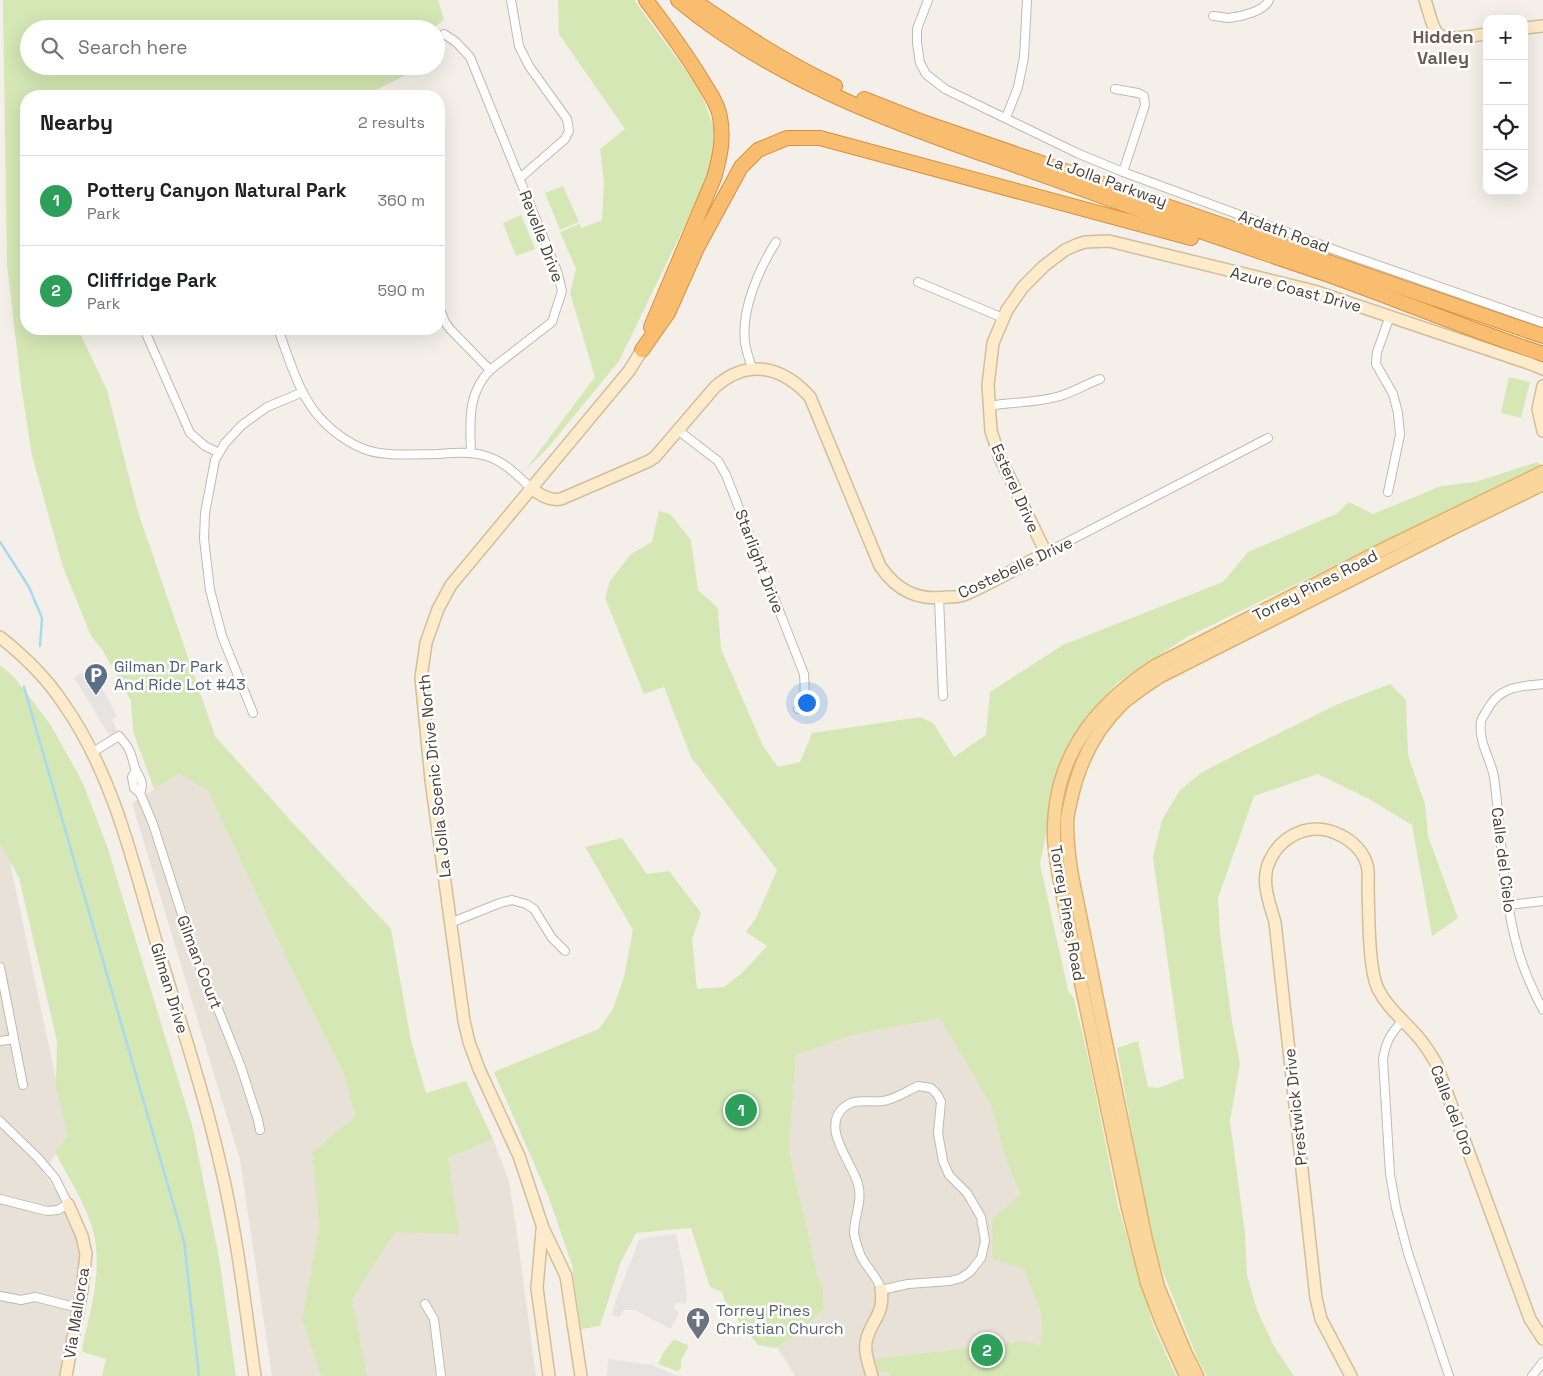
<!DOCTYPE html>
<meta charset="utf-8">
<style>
body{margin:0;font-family:"Space Grotesk",sans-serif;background:#f6f6f6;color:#202124}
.controls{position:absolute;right:15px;top:15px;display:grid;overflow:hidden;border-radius:10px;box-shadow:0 5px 20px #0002}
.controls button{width:45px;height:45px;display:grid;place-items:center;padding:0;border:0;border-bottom:1px solid #e0e0e0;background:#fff;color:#202124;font:25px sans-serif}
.you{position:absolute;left:806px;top:702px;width:18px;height:18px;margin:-12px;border:4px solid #fff;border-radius:50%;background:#1a73e8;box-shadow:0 0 0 8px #1a73e833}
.badge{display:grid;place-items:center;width:32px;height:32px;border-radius:50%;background:#0b8043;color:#fff;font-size:16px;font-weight:700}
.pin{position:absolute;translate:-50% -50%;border:2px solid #fff;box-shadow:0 1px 5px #0006}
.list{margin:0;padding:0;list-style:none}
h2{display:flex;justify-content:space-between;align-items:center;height:65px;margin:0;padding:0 20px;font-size:21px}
h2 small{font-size:16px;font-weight:400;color:#757577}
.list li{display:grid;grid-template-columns:32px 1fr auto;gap:15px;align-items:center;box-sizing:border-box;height:90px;padding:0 20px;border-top:1px solid #e0e0e0}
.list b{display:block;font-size:19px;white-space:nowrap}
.list p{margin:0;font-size:16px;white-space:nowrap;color:#757577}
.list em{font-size:16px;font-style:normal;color:#757577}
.icon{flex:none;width:28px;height:28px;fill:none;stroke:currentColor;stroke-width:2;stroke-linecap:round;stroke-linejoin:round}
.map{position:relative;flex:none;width:1543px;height:1376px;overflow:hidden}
.search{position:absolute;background:#fff;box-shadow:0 5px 20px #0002;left:20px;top:20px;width:425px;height:55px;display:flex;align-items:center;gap:12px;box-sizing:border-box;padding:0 18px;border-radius:28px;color:#757577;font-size:19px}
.panel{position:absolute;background:#fff;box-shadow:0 5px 20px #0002;left:20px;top:90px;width:425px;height:245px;border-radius:20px}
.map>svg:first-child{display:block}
.residential{fill:#e8e1d8}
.green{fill:#d5e7b4}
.parking{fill:#e6e3e1}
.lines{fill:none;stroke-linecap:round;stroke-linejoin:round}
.stream{stroke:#a8d9ee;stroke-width:2.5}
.street-casing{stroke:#c2b9af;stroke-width:10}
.secondary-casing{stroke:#d2be9a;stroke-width:14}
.primary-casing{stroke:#e0b16b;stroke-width:15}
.highway-casing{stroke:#d8903f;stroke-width:16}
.street{stroke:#fff;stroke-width:8}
.secondary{stroke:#fdebcb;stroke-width:11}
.primary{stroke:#fbd69c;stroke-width:12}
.highway{stroke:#f9bd70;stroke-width:14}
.labels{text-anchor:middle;stroke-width:5;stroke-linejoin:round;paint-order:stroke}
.street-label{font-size:16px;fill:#484038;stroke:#fff}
.service-label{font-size:16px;fill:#4e5e75;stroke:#fff;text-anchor:start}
.worship-label{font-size:16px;fill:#5b616d;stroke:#fff;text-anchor:start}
.neighbourhood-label{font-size:18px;font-weight:bold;fill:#6a5c4f;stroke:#fff}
</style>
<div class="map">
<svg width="1543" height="1376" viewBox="0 0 1543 1376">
<rect width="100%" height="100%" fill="#f4f0e9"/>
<!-- residential -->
<g class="residential">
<path d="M179 774 208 791 294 974 344 1075 355 1117 312 1152 319 1228 302 1319 321 1376H272L240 1160 132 803Z"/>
<path d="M0 843 9 858 68 1136 43 1173 63 1201 79 1246 78 1280 62 1376H0Z"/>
<path d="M940 1017 991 1105 1004 1154 1020 1196 992 1220 1024 1269 1042 1316 1041 1345 1025 1341 876 1359 889 1372V1376H795L777 1347 792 1338 824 1309 823 1290 817 1273 789 1150 796 1055 856 1034Z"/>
<path d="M493 1139 509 1181 516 1227 536 1376H367L351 1299 395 1232 448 1158Z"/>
</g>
<!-- green -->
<g class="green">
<path d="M3 0H438L444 20 432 29H29V66H424L364 96H26V329H78L107 390 138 512 215 736 292 822 391 929 411 1041 426 1093 466 1081 493 1139 448 1158 459 1234 395 1232 352 1299 367 1376H321L302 1319 319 1228 312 1152 355 1117 344 1075 294 974 208 791 179 774 154 789 133 731 131 701 102 649 91 636 63 567 32 456 21 385 7 265Z"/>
<path d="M558 0H634L700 90 715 131V163L619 361 546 450 526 469 595 377 570 293 576 269 560 232 579 224 582 228 602 220 604 182 600 149 625 129 559 34Z"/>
<path d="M563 186 579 222 560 230 545 193Z"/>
<path d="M521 215 535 249 516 256 503 223Z"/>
<path d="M1509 377 1530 382 1521 418 1501 413Z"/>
<path d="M1537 462 1541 465 1187 637 1117 683 1085 718 1060 764 1040 864 1068 990 1074 999 1090 1066 1118 1206 1153 1325 1176 1376H889L888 1372H879L875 1359 1025 1341 1041 1345 1042 1316 1024 1269 993 1259 992 1219 1020 1195 1004 1154 991 1105 940 1018 856 1034 796 1055 789 1150 817 1273 823 1290 824 1309 792 1338 775 1348 758 1345 727 1306 722 1292 710 1287 691 1228 636 1233 620 1264 600 1326 581 1329 572 1265 549 1198 494 1072 599 1029 613 1009 624 977 633 930 585 847 622 838 647 874 669 871 701 913 692 939 697 989 724 987 742 973 767 946 746 932 756 918 777 870 691 757 664 687 644 694 605 598 610 581 631 554 652 542 659 511 670 514 691 540 698 590 718 608 721 649 763 746 778 767 800 762 812 733 921 717 934 724 954 757 986 735 990 692 1063 645 1223 582 1248 552 1336 514 1349 502 1373 514 1441 486 1475 482Z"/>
<path d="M0 665 14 677 50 724 82 781 107 846 192 1125 219 1257 236 1376H102L106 1359 83 1352 82 1348C90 1312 101 1276 95 1239 91 1213 68 1177 55 1152L68 1136 56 1085 57 1041 19 878 0 843Z"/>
<path d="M1390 684 1406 700 1408 755 1425 804 1428 836 1458 918 1432 936 1412 825 1369 799 1318 774 1254 796 1218 898 1220 934 1232 1022 1240 1064 1230 1121 1245 1233 1247 1275 1257 1310 1274 1346 1294 1376H1207L1198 1360 1152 1244 1117 1048 1138 1041 1148 1087 1158 1088 1184 1078 1153 857 1162 820 1180 790 1201 773 1235 755 1338 704Z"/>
<path d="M674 1339 689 1346 681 1360V1369L677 1371 658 1364 664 1351H665Z"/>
</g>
<!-- parking -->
<g class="parking">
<path d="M91 668 117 716 112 719 118 734 110 737 74 677Z"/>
<path d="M676 1234 684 1271 687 1300 685 1304 676 1302 674 1308 678 1311V1315L671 1329 635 1310H624L619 1317 612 1315 616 1300 639 1240 657 1236Z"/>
<path d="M608 1359 651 1365 679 1376H607Z"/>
</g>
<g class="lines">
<!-- stream -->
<g class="stream">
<path d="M0 542 29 587 42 618 40 646"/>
<path d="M24 687 184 1241 199 1376"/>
</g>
<!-- street casing -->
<g class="street-casing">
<g id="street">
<path d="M511 0 519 46 529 66 567 119 569 131 565 139 520 178"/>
<path d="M928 0 917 29V43L920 63 926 74 945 89 1077 153 1123 172 1346 254 1543 323"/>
<path d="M1213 16C1218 16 1224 18 1229 18 1240 17 1265 11 1269 0"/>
<path d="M444 34 456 42 470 57 557 271 562 291 552 322 490 370C467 394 470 421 471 453"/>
<path d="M1115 89 1138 93 1144 96 1145 105 1123 172"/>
<path d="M1006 118 1018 87 1024 57 1027 0"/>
<path d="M918 282 1003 318"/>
<path d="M439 307 445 322 450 329 490 370"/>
<path d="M144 329 190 433 205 446 219 453"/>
<path d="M278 329C286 350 295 381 307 400 319 421 341 440 364 449 384 457 415 454 436 454 452 453 470 451 486 456 504 461 518 476 532 489"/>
<path d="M752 369C750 361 746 351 745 342 741 309 759 269 776 242"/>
<path d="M989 406C1012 402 1037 403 1060 396 1074 392 1086 384 1100 379"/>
<path d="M679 431 718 461 726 475 804 674C805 688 806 698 798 709"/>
<path d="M1388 492 1400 435 1398 413 1393 394 1376 364 1377 352 1390 316"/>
<path d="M1046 553 1268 438"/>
<path d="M939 598 943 696"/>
<path d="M1543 684C1518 686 1498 687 1486 712 1484 715 1481 719 1481 722 1478 742 1491 759 1494 777 1502 835 1502 894 1518 950 1524 971 1533 991 1543 1010"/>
<path d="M253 713 222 636 210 590 204 539 205 513 215 460 225 443 242 425 267 407 303 392"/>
<path d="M93 752 119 736C131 750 130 751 135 768 139 777 145 782 140 793"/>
<path d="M136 770 132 777 134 788 140 793 153 824 196 958 220 1014 241 1067 258 1120 260 1130"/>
<path d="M1508 905 1543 901"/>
<path d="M450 923 500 903 512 900 526 904 534 909 552 938 565 951"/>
<path d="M0 967 23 1085"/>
<path d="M1402 1021C1390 1035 1386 1041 1383 1059L1390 1174 1396 1208 1408 1253 1449 1376"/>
<path d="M0 1041 14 1039"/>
<path d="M918 1086 931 1088 937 1094 941 1102 938 1133 943 1161 949 1175 967 1193 981 1217 985 1241 981 1258 970 1272 961 1278 950 1281 908 1284 881 1290C878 1275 863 1266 859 1251 857 1246 855 1238 854 1233 854 1216 863 1201 858 1184 852 1162 821 1129 843 1108 855 1097 869 1103 883 1101 896 1099 907 1091 918 1086Z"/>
<path d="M0 1121 38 1158 55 1178 68 1204 58 1210 47 1211 0 1199"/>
<path d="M0 1296 21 1300 35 1297 79 1308"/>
<path d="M425 1304 434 1319 441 1376"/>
<path d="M1532 1376 1543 1362"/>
</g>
</g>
<!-- secondary casing -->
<g class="secondary-casing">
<g id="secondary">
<path d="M1425 0C1428 8 1432 27 1437 33 1446 43 1475 35 1487 34"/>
<path d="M1524 28 1543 26"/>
<path d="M1543 386 1538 409 1543 431"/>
<path d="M532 489C541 495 549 501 561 499L649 461 655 457 715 387C748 358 782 366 810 397L880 566C897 591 918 601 948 597 953 597 959 597 964 595 990 584 1020 566 1046 553L1000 458 991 431 988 385 993 343 1007 310 1023 287 1044 266 1065 250 1076 245 1085 242 1109 241 1314 291 1531 364 1543 369"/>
<path d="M0 637C24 656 46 677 63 703 115 776 135 871 160 955 181 1024 204 1093 220 1163 237 1233 245 1305 255 1376"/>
<path d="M542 1230 537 1288 549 1376"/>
<path d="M66 1376 82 1290 86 1254 82 1236 68 1204"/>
<path d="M581 1376 566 1276 543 1228 519 1156 479 1069 469 1042 464 1021 431 780 421 678 426 643 438 609 451 585 609 395 629 371 642 350"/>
<path d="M872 1376C869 1364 863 1350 867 1338 872 1320 885 1313 881 1290"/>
<path d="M1351 1376 1321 1319 1316 1298 1275 922C1269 902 1260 880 1270 860 1277 845 1288 836 1303 831 1316 827 1328 829 1340 835 1352 841 1363 851 1367 865 1369 871 1368 881 1368 888 1369 912 1368 968 1378 989 1388 1009 1405 1021 1419 1038 1426 1046 1431 1055 1436 1063L1530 1319 1543 1339"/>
</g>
</g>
<!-- primary casing -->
<g class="primary-casing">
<g id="primary">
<path d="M1186 1376 1162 1323 1147 1283 1128 1208 1061 887C1058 871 1055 854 1054 838 1052 760 1092 707 1155 666L1386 548 1543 472"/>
<path d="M1197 1376 1185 1352 1158 1287 1146 1240 1072 876C1069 858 1067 841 1067 823 1067 816 1069 808 1071 800 1079 763 1094 731 1122 704 1133 694 1146 686 1159 677L1453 528 1543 484"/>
</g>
</g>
<!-- highway casing -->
<g class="highway-casing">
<g id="highway">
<path d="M646 0C666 27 686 53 703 82 710 93 718 105 720 117 724 139 720 157 714 178L651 327"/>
<path d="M678 0C773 79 890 122 1006 162 1046 176 1086 190 1126 205 1192 229 1259 251 1326 274 1399 300 1470 330 1543 354"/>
<path d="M693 0C741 33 782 61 835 86"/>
<path d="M864 99 920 121 1543 336"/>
<path d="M642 350 668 313 697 248 741 167 758 150 787 138H820L1191 238"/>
</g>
</g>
<!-- street -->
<use href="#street" class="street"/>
<!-- secondary -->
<use href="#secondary" class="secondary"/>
<!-- primary -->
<use href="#primary" class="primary"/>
<!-- highway -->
<use href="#highway" class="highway"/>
</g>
<!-- icons -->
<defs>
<g id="parking-pin" transform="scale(1.25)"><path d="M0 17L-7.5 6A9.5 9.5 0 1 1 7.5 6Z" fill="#5c6f8a" stroke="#fff"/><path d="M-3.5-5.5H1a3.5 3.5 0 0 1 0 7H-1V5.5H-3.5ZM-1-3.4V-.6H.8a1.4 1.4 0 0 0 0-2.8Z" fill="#fff"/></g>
<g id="church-pin" transform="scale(1.25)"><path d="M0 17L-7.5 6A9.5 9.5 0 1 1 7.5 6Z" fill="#6b7280" stroke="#fff"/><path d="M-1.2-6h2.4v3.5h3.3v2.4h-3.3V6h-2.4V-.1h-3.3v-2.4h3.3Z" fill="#fff"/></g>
</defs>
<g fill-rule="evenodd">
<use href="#parking-pin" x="96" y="675"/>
<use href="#church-pin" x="698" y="1319"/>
</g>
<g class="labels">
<!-- street labels -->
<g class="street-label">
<text transform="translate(1107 180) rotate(20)" y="6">La Jolla Parkway</text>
<text transform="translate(1284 231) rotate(20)" y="6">Ardath Road</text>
<text transform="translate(542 236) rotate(69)" y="6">Revelle Drive</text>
<text transform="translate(1296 289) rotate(15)" y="6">Azure Coast Drive</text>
<text transform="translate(1016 488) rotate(66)" y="6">Esterel Drive</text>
<text transform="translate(760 561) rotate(69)" y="6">Starlight Drive</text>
<text transform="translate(1015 567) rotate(-25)" y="6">Costebelle Drive</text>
<text transform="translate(1315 585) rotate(-27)" y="6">Torrey Pines Road</text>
<text transform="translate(434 776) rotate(-96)" y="6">La Jolla Scenic Drive North</text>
<text transform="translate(1504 860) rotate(83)" y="6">Calle del Cielo</text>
<text transform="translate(1068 913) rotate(80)" y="6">Torrey Pines Road</text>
<text transform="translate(200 962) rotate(69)" y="6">Gilman Court</text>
<text transform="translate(170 988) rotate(73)" y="6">Gilman Drive</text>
<text transform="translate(1295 1107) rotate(-96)" y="6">Prestwick Drive</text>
<text transform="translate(1453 1110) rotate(69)" y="6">Calle del Oro</text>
<text transform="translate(76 1313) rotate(-81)" y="6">Via Mallorca</text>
</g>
<!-- service labels -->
<g class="service-label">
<text x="114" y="672">Gilman Dr Park<tspan x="114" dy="18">And Ride Lot #43</tspan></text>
</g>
<!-- worship labels -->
<g class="worship-label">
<text x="716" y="1316">Torrey Pines<tspan x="716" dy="18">Christian Church</tspan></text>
</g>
<!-- neighbourhood labels -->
<g class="neighbourhood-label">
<text x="1443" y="43">Hidden<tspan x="1443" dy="21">Valley</tspan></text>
</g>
</g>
</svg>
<div class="controls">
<button>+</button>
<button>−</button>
<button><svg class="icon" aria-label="locate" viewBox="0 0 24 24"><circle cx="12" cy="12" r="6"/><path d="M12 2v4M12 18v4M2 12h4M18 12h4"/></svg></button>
<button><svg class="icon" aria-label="layers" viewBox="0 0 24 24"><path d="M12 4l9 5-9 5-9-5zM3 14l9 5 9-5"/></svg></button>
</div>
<div class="you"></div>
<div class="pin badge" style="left:741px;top:1110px;background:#2e9e5b">1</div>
<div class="pin badge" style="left:987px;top:1350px;background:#2e9e5b">2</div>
<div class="search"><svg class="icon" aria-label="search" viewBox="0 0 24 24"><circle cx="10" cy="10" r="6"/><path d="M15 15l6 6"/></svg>Search here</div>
<section class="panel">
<h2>Nearby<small>2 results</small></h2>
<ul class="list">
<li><span class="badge" style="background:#2e9e5b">1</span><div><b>Pottery Canyon Natural Park</b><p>Park</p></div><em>360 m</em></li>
<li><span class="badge" style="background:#2e9e5b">2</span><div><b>Cliffridge Park</b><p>Park</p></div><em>590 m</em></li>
</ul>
</section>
</div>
